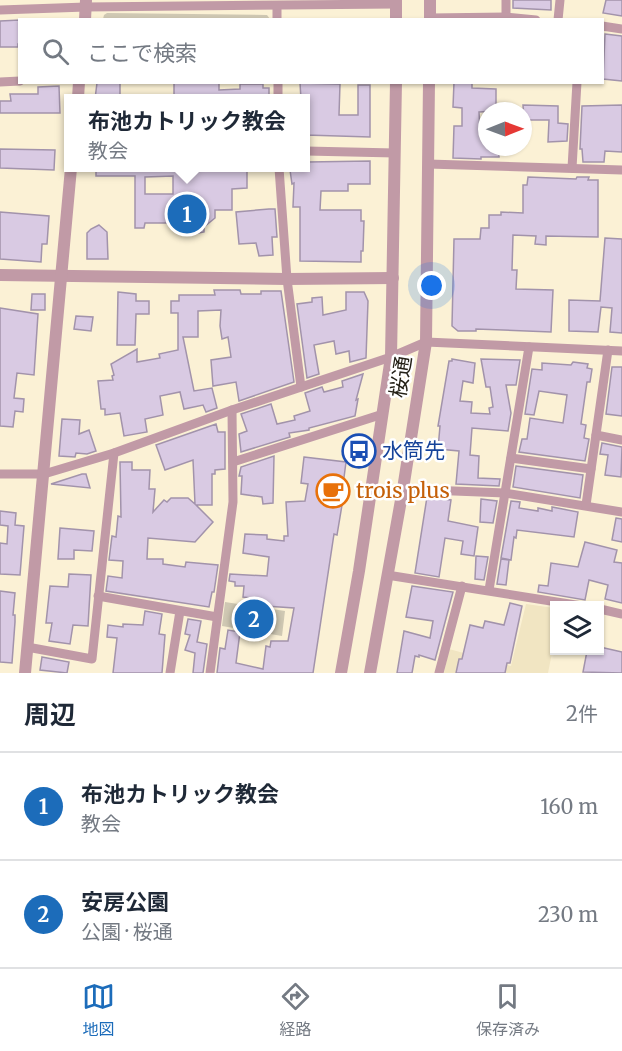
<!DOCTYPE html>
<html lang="ja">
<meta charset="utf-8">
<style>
body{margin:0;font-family:Merriweather,"Noto Sans JP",serif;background:#f6f6f7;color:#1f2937}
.controls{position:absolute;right:18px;bottom:18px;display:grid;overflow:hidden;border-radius:0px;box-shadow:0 2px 4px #0004}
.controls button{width:54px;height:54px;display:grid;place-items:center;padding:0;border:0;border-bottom:2px solid #e0e1e3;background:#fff;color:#1f2937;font:30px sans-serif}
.compass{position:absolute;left:478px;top:102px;width:54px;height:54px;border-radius:50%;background:#fff;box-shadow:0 2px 4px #0004;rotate:89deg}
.you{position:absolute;left:432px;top:286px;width:21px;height:21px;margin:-15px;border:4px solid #fff;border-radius:50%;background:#1a73e8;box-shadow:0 0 0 9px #1a73e833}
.badge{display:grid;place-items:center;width:39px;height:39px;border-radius:50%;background:#1c6cba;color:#fff;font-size:20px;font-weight:700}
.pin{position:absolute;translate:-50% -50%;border:3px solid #fff;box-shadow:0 2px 6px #0006}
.popup{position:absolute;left:64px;top:94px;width:246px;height:78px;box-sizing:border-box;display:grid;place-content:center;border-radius:0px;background:#fff;filter:drop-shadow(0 2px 4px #0005);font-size:20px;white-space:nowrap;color:#747a83}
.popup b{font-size:22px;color:#1f2937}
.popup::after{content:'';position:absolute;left:50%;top:100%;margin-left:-12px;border:12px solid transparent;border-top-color:#fff}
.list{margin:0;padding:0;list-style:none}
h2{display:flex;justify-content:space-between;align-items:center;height:78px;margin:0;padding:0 24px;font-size:26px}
h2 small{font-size:20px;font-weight:400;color:#747a83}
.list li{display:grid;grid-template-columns:39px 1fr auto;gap:18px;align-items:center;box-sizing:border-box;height:108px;padding:0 24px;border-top:2px solid #e0e1e3}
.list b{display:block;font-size:22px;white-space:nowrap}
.list p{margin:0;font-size:20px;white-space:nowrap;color:#747a83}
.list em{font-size:20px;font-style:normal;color:#747a83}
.icon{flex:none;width:33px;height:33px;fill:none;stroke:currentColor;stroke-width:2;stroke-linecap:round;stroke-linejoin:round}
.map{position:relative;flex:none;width:622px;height:673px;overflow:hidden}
.search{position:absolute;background:#fff;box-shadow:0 2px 4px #0004;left:18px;right:18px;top:18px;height:66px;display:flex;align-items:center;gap:15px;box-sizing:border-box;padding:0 21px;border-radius:0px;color:#747a83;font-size:22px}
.sheet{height:294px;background:#fff}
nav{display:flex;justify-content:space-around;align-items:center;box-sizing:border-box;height:84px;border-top:2px solid #e0e1e3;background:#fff;font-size:16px;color:#747a83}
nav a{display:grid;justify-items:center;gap:3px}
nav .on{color:#1c6cba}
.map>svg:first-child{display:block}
.built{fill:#f1e5c2}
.green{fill:#cfc8b3}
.building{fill:#d9cae3;stroke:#a293ab;stroke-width:1.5;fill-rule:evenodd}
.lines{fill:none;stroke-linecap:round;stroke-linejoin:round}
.minor{stroke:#c19aa6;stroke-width:9}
.tertiary{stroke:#c19aa6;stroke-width:12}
.labels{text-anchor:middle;stroke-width:5;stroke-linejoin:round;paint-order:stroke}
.street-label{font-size:21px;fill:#242117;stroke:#fff}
.transit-label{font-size:21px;fill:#164399;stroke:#fff;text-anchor:start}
.food-label{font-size:21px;fill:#c56008;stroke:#fff;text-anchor:start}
</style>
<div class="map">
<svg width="622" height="673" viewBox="0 0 622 673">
<rect width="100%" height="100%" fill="#fbf1d5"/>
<!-- built -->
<path class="built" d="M526 604 554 608V643L548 673H444L449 649 511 666Z"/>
<!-- green -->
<g class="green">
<path d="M107 13 267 15 270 19H103L104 15Z"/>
<path d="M225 602 285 611 282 636 222 626Z"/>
</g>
<!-- building -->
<g class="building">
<path d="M513 0H551V10L513 8Z"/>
<path d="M606 0H622V16L603 13Z"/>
<path d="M20 20V44H18V47H0V21Z"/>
<path d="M605 34 622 36V81L603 79Z"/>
<path d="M174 82 219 83V90L240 89V84H263V88H269V96H266V99H174Z"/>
<path d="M454 82H472V88L496 89V111L479 112 480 130H487V147H499V157H481V159L453 158 454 126H462V108L453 107Z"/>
<path d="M97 83H120V99H95Z"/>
<path d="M300 83 340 84 339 115H358V85H370V137L306 135V99H301Z"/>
<path d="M59 86 60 113H0V101H11L10 94H38V87Z"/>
<path d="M523 105 558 106V123L568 124 567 141 548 142 549 120H524Z"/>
<path d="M622 105V152L605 151 604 162H583L582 149H580L582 106Z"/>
<path d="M0 149 55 150 54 170 0 168Z"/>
<path d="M370 161V184H348V191H321L320 210H361V221H364L363 251H361V262L300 261V207H293L294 183 292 184 290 170 293 168H308V162Z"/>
<path d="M96 168H247V188L232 189V210H215V218L204 227V232L188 235V232L180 230V223H145L144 228H135V176H96ZM173 176V194H145V177Z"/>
<path d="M528 177 576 179 577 177H589L588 180H598V237L546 236V245L535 244 536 236 513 235 512 270H517L516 289 553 290 551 332 476 329V331H458L452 326 454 239H480L481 228H489V215H501V212L523 213V185H527Z"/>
<path d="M269 209H275L277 237H272L273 255 259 256 256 243 239 244 236 212Z"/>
<path d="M0 212 49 216 47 244H42L41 262 0 259Z"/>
<path d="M99 225 107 232 108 259H87V233L91 229Z"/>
<path d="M605 238 622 239V333L610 332 612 308 601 307 598 332 569 331V300L600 301Z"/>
<path d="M214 290H240L241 294H261V291H281L294 382 239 401 236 382 213 386 211 360 231 357 228 337 222 339 220 326 221 310 198 311V337H183L194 391 212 388 217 408 206 412 203 405 184 409 180 392 160 396 163 415 145 419 147 432 124 436 120 413 105 415V409H101L98 381 113 380 112 376 114 375 111 364 137 349V362L160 358 159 354 178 350V313H171V301H179V295H215Z"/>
<path d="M118 292 136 294V301H149V314H136L135 345H117Z"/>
<path d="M346 292H364L368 301 366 358 350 362 349 351 336 354 334 341 314 345 319 374 307 378 297 304 312 302V298L322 297 323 315 346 310Z"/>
<path d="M32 294H45V310H31Z"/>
<path d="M0 308 38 314 34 375 17 373 14 398 24 399 23 412 15 411 13 427 0 426Z"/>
<path d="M76 316 93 317 91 331 74 329Z"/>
<path d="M452 359 475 363 473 383 463 381 460 401 472 402 471 413 490 414 489 408 493 407 490 387H486L481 359 520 360 516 385H506L511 413 508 431 472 428 470 455 479 456 478 478 500 479 499 486 456 484 459 451 438 449 440 426H438L449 361H452Z"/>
<path d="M573 362 588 364 587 368 592 369 590 382H587L581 424 586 425 584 438 589 439 585 461 519 452 522 439H527L530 418 563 423 567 395 539 391 534 415 525 414 532 369 542 370V363L571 365Z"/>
<path d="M612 367H622V416L606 414Z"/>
<path d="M363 374 356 400 358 399 355 416 309 428V430L289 433 290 437 241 452 239 434 247 431 241 414 271 404 277 424 295 420 294 416 310 411 305 393 322 387 324 392 343 387 342 381Z"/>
<path d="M62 419 80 420 79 434 89 430 96 451 87 454 76 453 75 457 59 456Z"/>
<path d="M216 424 218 432H225V469L215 470V474H212V505H196L213 522 195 542 148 538 147 559H163V564L185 567 186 562 218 565 214 592H212L209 607 106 591 108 576 122 578 123 561 109 560 112 536 116 537 118 516 121 517 120 462H132V470H150L149 489H155L153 512 164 500 167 502 171 498H188L195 504 193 460 165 470 156 445Z"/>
<path d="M602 443 622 447 621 477 605 475 608 455 600 454Z"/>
<path d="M274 456 273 503 263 504 262 497 241 494 242 476H239L241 467Z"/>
<path d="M304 457 346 462 342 493H344L337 535 334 534 313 673H217L220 648 225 649 228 630 240 632 236 663 263 669 266 646 270 647 271 641H288L294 608 249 605 250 598 243 597 244 586H235V582L229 581 230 574 267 576 269 557 243 553 245 534 267 535V539L284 541V536H288L286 502 305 501 308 484 301 483Z"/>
<path d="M516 466 583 475 580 498 513 487Z"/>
<path d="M82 474H86L90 488 51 484Z"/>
<path d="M427 497 451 500 448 521 478 527 474 556 461 554 463 541 445 538 439 577 415 573Z"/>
<path d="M481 499 497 501 493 523 480 522Z"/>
<path d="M511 501 520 502 519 508 538 511V508L552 511V507L578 512 574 537 517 530 516 538 514 537 511 560 501 558Z"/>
<path d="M0 511 16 513 15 525 24 526 20 575 0 574V543L7 544 8 526 0 525Z"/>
<path d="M616 518 622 519V542L612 540Z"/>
<path d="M60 528 94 531 92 551 74 550V559H58Z"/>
<path d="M585 542 617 550 614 562 622 563V603L605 599 608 585 589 580 585 600 538 592 539 585 548 586 551 563 578 567Z"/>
<path d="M476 556 488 557 484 580 475 579Z"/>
<path d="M501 559 509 560 506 585 497 584Z"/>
<path d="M69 574 91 575 88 626 73 625 70 644 49 641 52 623H46L50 586 68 587Z"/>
<path d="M412 586 453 592 435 660 419 655V657L415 656 412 673H397L404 631 430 638 433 621 406 617Z"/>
<path d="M0 591 15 593 13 615H15V622L12 663 0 662Z"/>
<path d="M510 603 522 606 510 663H507L505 673H456L459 659H462L470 625 483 628 485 621 504 625Z"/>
<path d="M145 611 162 614 159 634 165 635 162 673H113L117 638 107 637 108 625 123 627V624L143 625Z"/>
<path d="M188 619 201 621 197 642 207 644 203 673H193L195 653 185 650 190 635 185 634Z"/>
<path d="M600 647 622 652V673L583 672 587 651H600Z"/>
<path d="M42 657 69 662 67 673 40 670Z"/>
</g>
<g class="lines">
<!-- minor -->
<g class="minor">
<path d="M277 6V20"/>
<path d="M0 10 86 7 396 4"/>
<path d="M506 17V0"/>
<path d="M430 18 506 17 536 20"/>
<path d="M558 20 560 0"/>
<path d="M602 26 622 29"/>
<path d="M0 82 20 81"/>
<path d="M278 82V98"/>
<path d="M306 151 395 153"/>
<path d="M428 164 622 170"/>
<path d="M279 168 287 279 301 387"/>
<path d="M572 168 577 82"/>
<path d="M596 435 622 440"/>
<path d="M511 458 591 469"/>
<path d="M233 462 383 414"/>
<path d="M0 474H44L114 453 232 410 391 357 426 342 622 351"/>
<path d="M403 489 505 493 622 512"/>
<path d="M586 505 608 350"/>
<path d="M387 575 582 606"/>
<path d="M489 590 529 347"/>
<path d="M98 596 217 617"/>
<path d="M600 609 622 614"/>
<path d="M27 647 92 659 114 453"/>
<path d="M170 673 180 611"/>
<path d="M210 673 233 502 232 410"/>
<path d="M439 673 462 586"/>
</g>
<!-- tertiary -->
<g class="tertiary">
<path d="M85 20 86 0"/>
<path d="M396 20V0"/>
<path d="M430 20V0"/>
<path d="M78 98 79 82"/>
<path d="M0 275 287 279 393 278"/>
<path d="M25 673 71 168"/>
<path d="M341 673 359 571 391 357 396 82"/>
<path d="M370 673 403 489 426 342 429 82"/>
</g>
</g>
<!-- icons -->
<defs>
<g id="bus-ring" transform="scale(1.725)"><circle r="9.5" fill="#fff" stroke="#1a4fb4" stroke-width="1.5"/><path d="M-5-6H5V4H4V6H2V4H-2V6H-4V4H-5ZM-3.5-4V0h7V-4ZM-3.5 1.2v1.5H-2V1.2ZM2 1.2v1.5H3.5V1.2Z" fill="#1a4fb4"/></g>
<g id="cafe-ring" transform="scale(1.725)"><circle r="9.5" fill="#fff" stroke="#e8710a" stroke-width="1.5"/><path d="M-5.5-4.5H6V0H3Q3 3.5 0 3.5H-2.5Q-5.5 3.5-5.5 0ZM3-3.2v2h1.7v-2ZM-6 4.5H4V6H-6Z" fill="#e8710a"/></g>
</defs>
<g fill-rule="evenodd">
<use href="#bus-ring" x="359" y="451"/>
<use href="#cafe-ring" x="333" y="491"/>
</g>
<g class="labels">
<!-- street labels -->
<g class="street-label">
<text transform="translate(401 377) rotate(-81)" y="7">桜通</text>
</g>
<!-- transit labels -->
<g class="transit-label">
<text x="382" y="458">水筒先</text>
</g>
<!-- food labels -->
<g class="food-label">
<text x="356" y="498">trois plus</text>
</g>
</g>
</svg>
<div class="controls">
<button><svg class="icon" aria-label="layers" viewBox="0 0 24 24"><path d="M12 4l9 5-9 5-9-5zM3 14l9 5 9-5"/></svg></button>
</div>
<svg class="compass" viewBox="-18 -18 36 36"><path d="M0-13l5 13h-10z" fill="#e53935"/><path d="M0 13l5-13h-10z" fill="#747a83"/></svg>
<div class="you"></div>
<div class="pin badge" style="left:187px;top:214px">1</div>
<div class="popup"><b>布池カトリック教会</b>教会</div>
<div class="pin badge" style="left:254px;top:619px">2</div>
<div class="search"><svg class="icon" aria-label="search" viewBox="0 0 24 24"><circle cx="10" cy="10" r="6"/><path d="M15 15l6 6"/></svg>ここで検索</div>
</div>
<section class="sheet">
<h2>周辺<small>2件</small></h2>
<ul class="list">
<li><span class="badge">1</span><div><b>布池カトリック教会</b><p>教会</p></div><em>160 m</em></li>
<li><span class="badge">2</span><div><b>安房公園</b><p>公園 · 桜通</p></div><em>230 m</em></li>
</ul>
</section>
<nav>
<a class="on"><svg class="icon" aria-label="map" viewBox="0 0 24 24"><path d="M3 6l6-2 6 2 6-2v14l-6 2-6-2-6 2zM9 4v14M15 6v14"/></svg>地図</a>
<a><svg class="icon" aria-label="directions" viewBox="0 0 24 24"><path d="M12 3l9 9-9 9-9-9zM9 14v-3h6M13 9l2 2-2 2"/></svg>経路</a>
<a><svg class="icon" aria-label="saved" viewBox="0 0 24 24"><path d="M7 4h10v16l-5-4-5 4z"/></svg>保存済み</a>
</nav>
